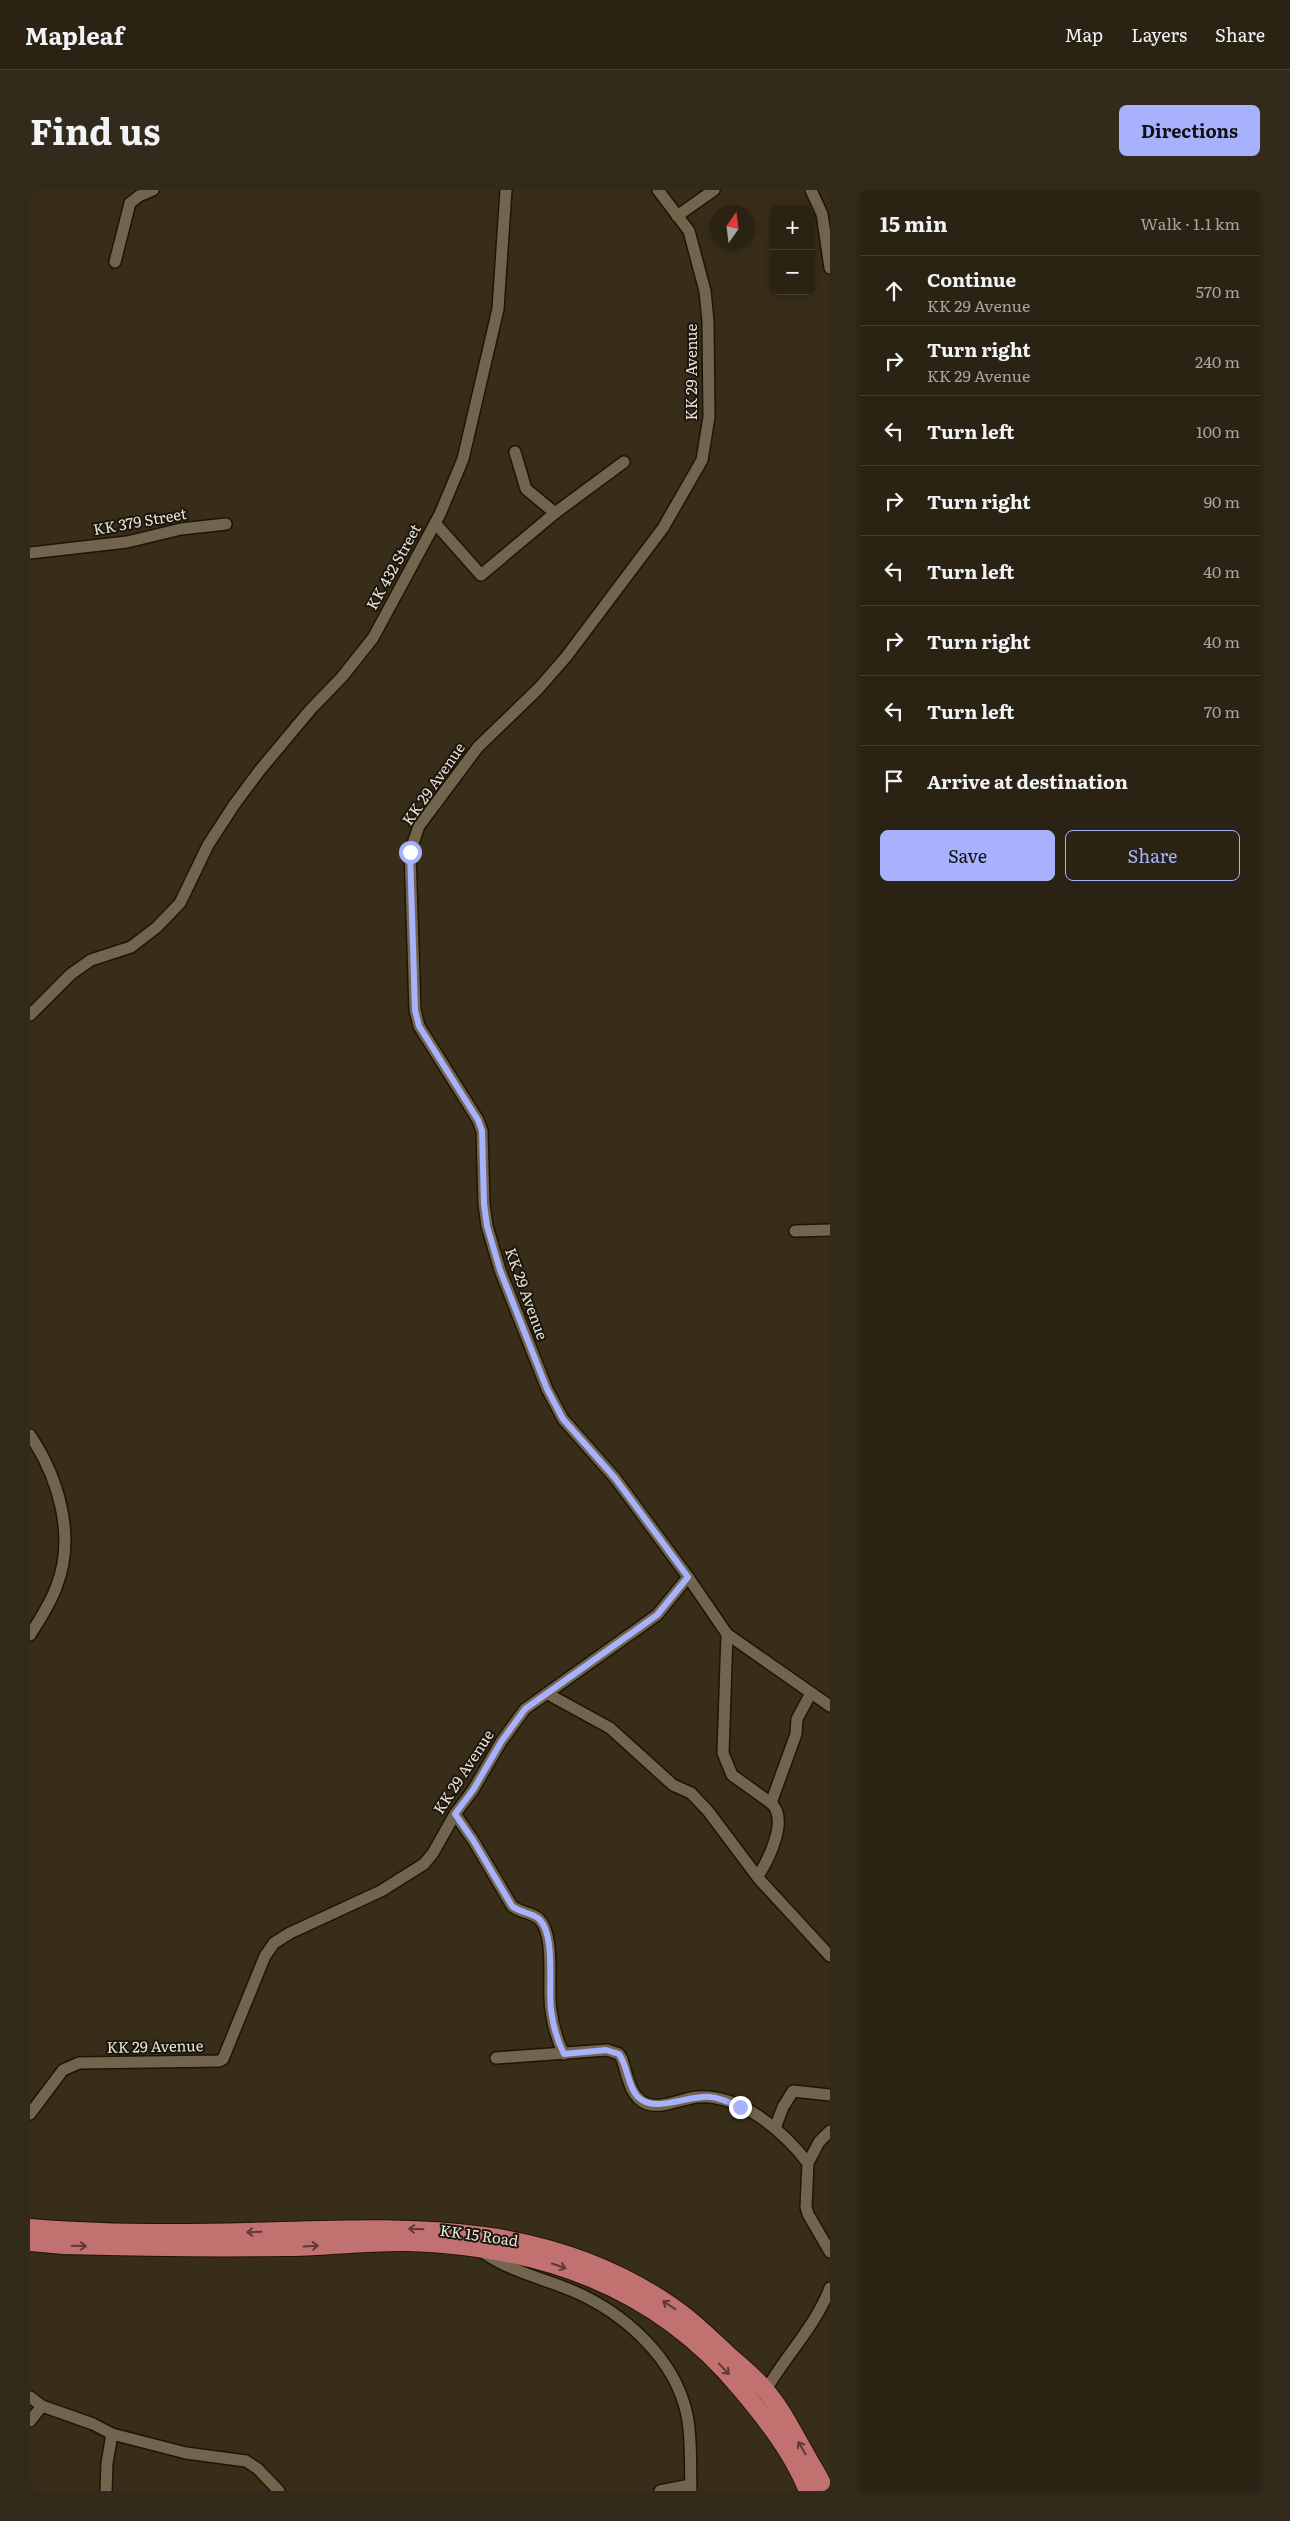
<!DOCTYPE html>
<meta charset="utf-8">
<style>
body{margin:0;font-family:Literata,serif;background:#322a1b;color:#f1f3f6}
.controls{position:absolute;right:15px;top:15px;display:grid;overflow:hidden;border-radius:8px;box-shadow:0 2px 8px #0003}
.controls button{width:45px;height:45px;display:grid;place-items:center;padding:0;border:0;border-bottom:1px solid #463f32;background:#2a2212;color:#f1f3f6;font:25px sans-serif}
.compass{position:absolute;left:680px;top:15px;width:45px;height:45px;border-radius:50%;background:#2a2212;box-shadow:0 2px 8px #0003;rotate:14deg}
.stop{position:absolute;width:15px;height:15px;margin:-11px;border:4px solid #a7b1fc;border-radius:50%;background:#fff}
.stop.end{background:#a7b1fc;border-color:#fff;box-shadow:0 1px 5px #0008}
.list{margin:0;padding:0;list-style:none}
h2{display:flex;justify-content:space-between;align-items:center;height:65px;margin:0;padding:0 20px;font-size:21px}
h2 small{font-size:16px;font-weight:400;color:#a5a49f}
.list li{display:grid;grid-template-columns:32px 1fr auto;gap:15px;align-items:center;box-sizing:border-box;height:70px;padding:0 20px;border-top:1px solid #463f32}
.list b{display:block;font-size:19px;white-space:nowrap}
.list p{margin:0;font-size:16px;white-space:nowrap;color:#a5a49f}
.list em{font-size:16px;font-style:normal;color:#a5a49f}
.actions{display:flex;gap:10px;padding:15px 20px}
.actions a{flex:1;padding:11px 0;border:1px solid #a7b1fc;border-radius:8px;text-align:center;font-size:18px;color:#a7b1fc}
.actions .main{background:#a7b1fc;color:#111}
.icon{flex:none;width:28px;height:28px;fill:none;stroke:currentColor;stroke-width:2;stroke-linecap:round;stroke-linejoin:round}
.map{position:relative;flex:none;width:800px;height:2301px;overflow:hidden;border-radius:8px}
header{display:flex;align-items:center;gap:30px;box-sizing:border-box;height:70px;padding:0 25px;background:#2a2212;border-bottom:1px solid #463f32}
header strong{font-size:24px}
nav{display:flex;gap:28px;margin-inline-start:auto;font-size:18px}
.intro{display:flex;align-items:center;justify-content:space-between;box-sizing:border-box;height:120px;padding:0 30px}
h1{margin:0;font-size:35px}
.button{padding:12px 22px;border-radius:8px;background:#a7b1fc;color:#111;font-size:18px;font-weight:700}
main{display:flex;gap:30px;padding:0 30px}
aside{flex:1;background:#2a2212;border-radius:8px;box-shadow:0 2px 8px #0003}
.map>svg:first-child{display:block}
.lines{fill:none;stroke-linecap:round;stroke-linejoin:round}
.minor-casing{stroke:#1f1502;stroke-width:14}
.trunk-casing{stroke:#1f1502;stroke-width:20}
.minor{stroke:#71654e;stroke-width:11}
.trunk{stroke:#c07170;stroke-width:18}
.oneway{stroke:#5d3a35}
.route{stroke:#a7b1fc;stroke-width:6}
.labels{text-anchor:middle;stroke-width:4;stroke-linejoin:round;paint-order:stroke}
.street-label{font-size:15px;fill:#eae3d6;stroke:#1b160d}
</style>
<header>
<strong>Mapleaf</strong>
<nav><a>Map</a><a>Layers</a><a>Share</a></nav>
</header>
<div class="intro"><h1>Find us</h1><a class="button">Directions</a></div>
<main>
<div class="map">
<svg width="800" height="2301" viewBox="0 0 800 2301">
<rect width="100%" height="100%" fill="#382d18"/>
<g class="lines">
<!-- minor casing -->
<g class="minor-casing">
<g id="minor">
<path d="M781 0 792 24 800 78"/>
<path d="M647 26 684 0"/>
<path d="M85 72 100 13 109 6 123 0"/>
<path d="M525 323 594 272"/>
<path d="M405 333 451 385 525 323 496 299 485 262"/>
<path d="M0 363 97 352 151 339 196 334"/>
<path d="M0 825 41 784 61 770 101 757 127 737 150 713 178 655 204 615 230 580 281 519 312 487 343 448 410 324 433 269 468 119 476 0"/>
<path d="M765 1041 800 1040"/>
<path d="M0 1245C28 1287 46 1345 27 1395 21 1413 10 1429 0 1445"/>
<path d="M658 1387 697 1444 800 1516"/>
<path d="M697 1444 693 1563 702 1585 741 1613C759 1629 739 1669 728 1686"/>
<path d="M518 1504 580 1538 643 1595 661 1603 678 1621 729 1689 800 1766"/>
<path d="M741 1613 766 1544 767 1529 781 1503"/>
<path d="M425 1624 443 1650 482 1716C490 1723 501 1722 509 1729 526 1745 517 1797 521 1820 523 1836 527 1850 534 1864"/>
<path d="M466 1868 577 1860 589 1864 592 1869C597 1884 600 1908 617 1914 631 1919 652 1909 666 1907 710 1903 753 1941 778 1973L776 2017 778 2024 800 2062"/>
<path d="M0 1924 33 1880 49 1873 189 1871 193 1869 235 1766 244 1753 260 1743 351 1701 394 1674 403 1663 425 1624 443 1600 471 1552 495 1519 627 1425 658 1387 585 1288 533 1229 517 1199 470 1080 457 1036 454 1014 452 941 448 930 389 836 385 820 380 662 389 636 448 557 508 499 536 467 633 338 672 270 679 227 678 131 675 101 659 41 628 0"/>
<path d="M745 1938 753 1917 763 1901 800 1905"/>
<path d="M778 1973 789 1952 800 1941"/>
<path d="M450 2060C480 2082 510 2087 543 2101 594 2123 645 2168 657 2225 662 2249 660 2277 661 2301"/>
<path d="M736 2200C756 2165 785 2137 800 2098"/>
<path d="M0 2207 12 2216 63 2234 82 2244 156 2263 216 2271 228 2279 249 2301"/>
<path d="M0 2231 12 2216"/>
<path d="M76 2301 77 2273 82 2244"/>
<path d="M630 2301 660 2295"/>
</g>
</g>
<!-- trunk casing -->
<g class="trunk-casing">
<g id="trunk">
<path d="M0 2038C72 2044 145 2044 217 2042 369 2038 513 2026 644 2118 663 2131 679 2147 696 2163 709 2175 724 2186 735 2200 752 2219 763 2243 776 2265 782 2277 791 2288 795 2301"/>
<path d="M0 2052 34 2055C107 2057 181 2058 254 2057 295 2057 336 2051 377 2052 508 2056 625 2095 711 2199 737 2230 763 2263 778 2301"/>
</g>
</g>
<!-- minor -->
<use href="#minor" class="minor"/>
<!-- trunk -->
<use href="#trunk" class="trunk"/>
</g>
<!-- one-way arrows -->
<defs><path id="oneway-shaft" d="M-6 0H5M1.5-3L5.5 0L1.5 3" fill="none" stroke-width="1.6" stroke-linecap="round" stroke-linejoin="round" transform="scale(1.25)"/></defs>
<g class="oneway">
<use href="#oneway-shaft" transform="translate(386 2039) rotate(-178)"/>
<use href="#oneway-shaft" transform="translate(224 2042) rotate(178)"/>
<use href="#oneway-shaft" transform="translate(49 2056) rotate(1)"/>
<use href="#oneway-shaft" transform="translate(281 2056) rotate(-3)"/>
<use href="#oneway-shaft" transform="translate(529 2076) rotate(19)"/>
<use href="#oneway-shaft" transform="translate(639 2115) rotate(-147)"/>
<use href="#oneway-shaft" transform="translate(694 2179) rotate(47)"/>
<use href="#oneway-shaft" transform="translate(772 2258) rotate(-120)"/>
</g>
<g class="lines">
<!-- route -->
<path class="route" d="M380 662 385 820 389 836 448 930 452 941 454 1014 457 1036 470 1080 517 1199 533 1229 585 1288 658 1387 627 1425 495 1519 471 1552 443 1600 425 1624 443 1650 482 1716C490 1723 501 1722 509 1729 526 1745 518 1797 521 1820 523 1836 527 1850 534 1864L576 1860 589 1864C598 1877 597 1894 607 1906 624 1925 658 1904 681 1907 691 1908 701 1913 710 1917"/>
</g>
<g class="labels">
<!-- street labels -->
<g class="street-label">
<text transform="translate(662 182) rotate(-90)" y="5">KK 29 Avenue</text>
<text transform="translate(110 332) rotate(-10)" y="5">KK 379 Street</text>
<text transform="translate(364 377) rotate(-61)" y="5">KK 432 Street</text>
<text transform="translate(404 594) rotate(-55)" y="5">KK 29 Avenue</text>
<text transform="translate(496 1104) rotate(70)" y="5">KK 29 Avenue</text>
<text transform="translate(434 1582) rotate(-57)" y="5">KK 29 Avenue</text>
<text transform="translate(125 1857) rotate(-1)" y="5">KK 29 Avenue</text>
<text transform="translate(449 2046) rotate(8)" y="5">KK 15 Road</text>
</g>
</g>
</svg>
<div class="controls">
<button>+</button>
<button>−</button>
</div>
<svg class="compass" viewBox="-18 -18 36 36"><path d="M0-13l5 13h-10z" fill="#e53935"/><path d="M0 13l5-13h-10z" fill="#a5a49f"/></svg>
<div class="stop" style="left:380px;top:662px"></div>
<div class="stop end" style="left:710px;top:1917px"></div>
</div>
<aside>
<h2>15 min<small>Walk · 1.1 km</small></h2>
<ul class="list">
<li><svg class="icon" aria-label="ahead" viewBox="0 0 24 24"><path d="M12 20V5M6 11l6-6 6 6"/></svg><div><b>Continue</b><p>KK 29 Avenue</p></div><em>570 m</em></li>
<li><svg class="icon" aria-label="right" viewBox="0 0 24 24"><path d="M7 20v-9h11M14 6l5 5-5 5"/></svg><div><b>Turn right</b><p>KK 29 Avenue</p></div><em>240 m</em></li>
<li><svg class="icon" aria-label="left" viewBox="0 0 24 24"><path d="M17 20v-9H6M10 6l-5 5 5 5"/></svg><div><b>Turn left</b></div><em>100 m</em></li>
<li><svg class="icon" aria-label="right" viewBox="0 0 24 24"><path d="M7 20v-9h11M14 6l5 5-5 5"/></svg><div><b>Turn right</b></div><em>90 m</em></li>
<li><svg class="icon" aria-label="left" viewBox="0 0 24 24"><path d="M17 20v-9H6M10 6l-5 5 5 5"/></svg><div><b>Turn left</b></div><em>40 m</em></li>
<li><svg class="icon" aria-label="right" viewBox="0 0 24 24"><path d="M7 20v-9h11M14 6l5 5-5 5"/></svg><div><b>Turn right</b></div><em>40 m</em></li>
<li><svg class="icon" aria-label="left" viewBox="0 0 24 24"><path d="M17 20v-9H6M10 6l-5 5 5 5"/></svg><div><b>Turn left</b></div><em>70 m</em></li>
<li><svg class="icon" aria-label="arrive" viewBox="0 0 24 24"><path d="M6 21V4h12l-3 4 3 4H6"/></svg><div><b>Arrive at destination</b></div></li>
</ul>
<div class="actions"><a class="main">Save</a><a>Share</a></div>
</aside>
</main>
